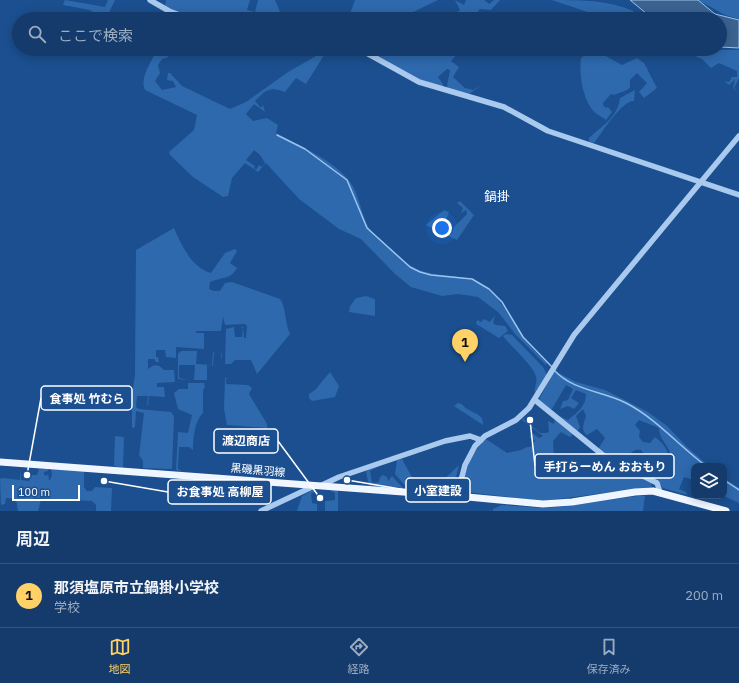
<!DOCTYPE html>
<html lang="ja">
<meta charset="utf-8">
<style>
body{margin:0;font-family:"IBM Plex Sans","Noto Sans JP",sans-serif;background:#214673;color:#f1f3f6}
.controls{position:absolute;right:12px;bottom:12px;display:grid;overflow:hidden;border-radius:8px;box-shadow:0 2px 10px #0003}
.controls button{width:36px;height:36px;display:grid;place-items:center;padding:0;border:0;border-bottom:1px solid #33557e;background:#143b6b;color:#f1f3f6;font:20px sans-serif}
.scale{position:absolute;left:12px;bottom:10px;width:68px;box-sizing:border-box;padding-left:4px;border:2px solid #fff;border-top:0;font-size:11px;line-height:14px;white-space:nowrap;color:#fff;-webkit-text-stroke:3px #1b4f8f;paint-order:stroke}
.you{position:absolute;left:442px;top:228px;width:14px;height:14px;margin:-10px;border:3px solid #fff;border-radius:50%;background:#1a73e8;box-shadow:0 0 0 6px #1a73e833}
.badge{display:grid;place-items:center;width:26px;height:26px;border-radius:50%;background:#ffd166;color:#111;font-size:13px;font-weight:700}
.pin{position:absolute;translate:-50% -33px;filter:drop-shadow(0 1px 2px #0008)}
.pin::after{content:'';position:absolute;top:21px;width:14px;height:12px;background:inherit;clip-path:polygon(0 0,100% 0,50% 100%)}
.list{margin:0;padding:0;list-style:none}
h2{display:flex;justify-content:space-between;align-items:center;height:52px;margin:0;padding:0 16px;font-size:17px}
h2 small{font-size:13px;font-weight:400;color:#9dadc1}
.list li{display:grid;grid-template-columns:26px 1fr auto;gap:12px;align-items:center;box-sizing:border-box;height:64px;padding:0 16px;border-top:1px solid #33557e}
.list b{display:block;font-size:15px;white-space:nowrap}
.list p{margin:0;font-size:13px;white-space:nowrap;color:#9dadc1}
.list em{font-size:13px;font-style:normal;color:#9dadc1}
.icon{flex:none;width:22px;height:22px;fill:none;stroke:currentColor;stroke-width:2;stroke-linecap:round;stroke-linejoin:round}
.map{position:relative;flex:none;width:739px;height:511px;overflow:hidden}
.search{position:absolute;background:#143b6b;box-shadow:0 2px 10px #0003;left:12px;right:12px;top:12px;height:44px;display:flex;align-items:center;gap:10px;box-sizing:border-box;padding:0 14px;border-radius:22px;color:#9dadc1;font-size:15px}
.sheet{height:116px;background:#143b6b}
nav{display:flex;justify-content:space-around;align-items:center;box-sizing:border-box;height:56px;border-top:1px solid #33557e;background:#143b6b;font-size:11px;color:#9dadc1}
nav a{display:grid;justify-items:center;gap:2px}
nav .on{color:#ffd166}
.map>svg:first-child{display:block}
.green{fill:#2e69ad;fill-rule:evenodd}
.water{fill:#3c6290;stroke:#9cc4f0}
.lines{fill:none;stroke-linecap:round;stroke-linejoin:round}
.stream{stroke:#9cc4f0;stroke-width:1.5}
.minor{stroke:#a9c9ee;stroke-width:5.5}
.major{stroke:#f0f6ff;stroke-width:7}
.labels{text-anchor:middle;stroke-width:3;stroke-linejoin:round;paint-order:stroke}
.street-label{font-size:11px;fill:#fff;stroke:#1b4f8f}
.quarter-label{font-size:13px;fill:#fff;stroke:#1b4f8f}
.leader{fill:none;stroke:#fff;stroke-width:1.5}
.callout-dot{fill:#fff;stroke:#1b4f8f;stroke-width:1.5}
.callout{fill:#1b4f8f;stroke:#fff;stroke-width:1.5}
.callout-label{font-size:12px;text-anchor:middle;font-weight:bold;fill:#fff}
</style>
<div class="map">
<svg width="739" height="511" viewBox="0 0 739 511">
<rect width="100%" height="100%" fill="#1b4f8f"/>
<!-- green -->
<g class="green">
<path d="M65 0 105 7 108 0H115L106 19 90 10 63 5Z"/>
<path d="M166 0H250L247 10 255 12 258 0H275L283 19H253L248 17 246 19 248 14H245L244 19 239 17 238 19H174L164 12Z"/>
<path d="M355 0H438L399 19H348Z"/>
<path d="M455 0 464 5 466 0H484L489 4 494 0H500L491 10 480 9 472 19H448L460 10Z"/>
<path d="M552 0C582 0 624 0 645 19H608Z"/>
<path d="M698 0H739V19L725 15Z"/>
<path d="M158 49H173L167 58 162 59 158 65 160 73 155 81 162 90 176 87 173 81 167 80 168 73H170L182 86 230 109 246 102 288 72 316 56 318 52H326L306 84 296 78 285 92C269 86 266 90 255 101L261 108 263 105 265 112 254 104 246 114 253 121 267 118 278 125 276 133C299 145 330 159 347 178 359 191 360 211 368 226 373 235 398 255 407 263 426 279 455 272 476 282 499 293 509 317 523 337 529 346 539 355 547 363L546 365 516 335 498 312 478 297 458 294 442 296 411 287 395 274 361 239 339 229 299 199 266 163 258 172 245 163 232 178 228 196 223 197 193 177 170 155 169 152 194 130 197 115 145 90C139 78 152 60 158 49ZM254 150 260 155 265 163 262 167 259 165 256 170 254 168 255 166 246 160Z"/>
<path d="M360 49H462L451 61 459 67 453 77 465 88 473 90 482 85 469 94 449 89 447 86 450 70 447 69 438 77 443 84 442 88 420 81Z"/>
<path d="M593 49 622 65 637 58 644 63 657 88 644 98 639 92 647 83 637 73 630 80V87L627 90 614 95 611 94 603 103V105L606 108 608 107 612 112 606 120C601 116 594 113 591 108 582 95 579 73 581 58Z"/>
<path d="M678 49 739 50V78L734 88 739 94 733 88 735 79 729 85 724 81 729 82 732 77H737V71L719 63 711 68 702 59Z"/>
<path d="M635 90 634 101C621 101 602 133 594 143L589 142V138C602 126 618 117 620 98Z"/>
<path d="M460 201 474 215 457 240 426 225 444 210 449 212 444 225 437 226 452 234 454 227 467 214 466 210 461 213 463 208 457 203Z"/>
<path d="M174 228C182 246 191 267 211 273L225 253 235 249 237 251 230 263 237 268C231 280 220 277 210 282L209 289 214 291H220L225 283 232 282 280 299C286 306 285 324 290 334L257 374 251 360H235L231 364H225L226 329 234 327 235 337H242L243 329 241 327H243L244 338H246L247 326 245 324 225 325 223 317 221 331H196V333H204V349L176 347V358L166 357 165 350H156V357H158L159 362H156L154 359H148V369C154 365 157 363 164 370H174L175 382 157 383V387H164L165 397 149 396 148 405 154 407 147 405 148 396H137L136 407 139 409 171 412 174 416 172 469 143 468V461L139 455 144 413 136 411 135 427 132 428V395L135 375 136 250Z"/>
<path d="M366 296 375 299V316L349 312 350 306 356 298Z"/>
<path d="M495 315 493 323 496 325 505 326 508 331 499 338 476 324 477 320 481 322 484 319 490 322Z"/>
<path d="M506 334 512 335 543 367 547 375 535 394C533 389 538 383 536 376 533 366 511 346 503 336Z"/>
<path d="M181 351H197L196 364 212 365 213 352 222 353V361L221 353 214 352 213 365 220 366 207 365V380H194L195 365H179V378L188 380 178 379V354Z"/>
<path d="M330 372 339 386 335 397 312 401 309 398V394L315 390Z"/>
<path d="M554 372H557L576 382 605 390 648 412 667 426 688 448 709 466H694V480L684 477 679 489 686 492 687 495 663 488 657 480 632 468 633 464 637 463 644 454 641 450C631 448 629 456 625 464L651 482 652 487 542 501 467 492 462 488C466 468 471 453 486 439L507 453 521 450 527 447H530L535 441 529 437 532 433 539 438 543 436 522 420 525 417 524 420 540 433H547L549 431 548 421 554 424 555 418 573 434 570 437 561 432 553 441 554 458 564 467 571 468 574 464 588 463 592 459 605 438 597 429 587 435C580 430 584 423 586 416L583 409 576 416 580 427 577 432 559 416 568 420C577 413 586 406 586 394L576 390 571 398 579 403 574 409 568 406 560 409 563 401 568 400 573 389 566 385 552 409H548L538 401ZM639 420 659 428C659 441 672 447 671 460L661 475 658 474C671 457 672 451 655 437L650 443 643 442 639 437 640 431 635 425Z"/>
<path d="M225 378H229L226 379V384L248 385 252 388 249 394 267 424V428L227 425 224 409Z"/>
<path d="M188 383H204L205 387 203 390V413C195 420 193 437 193 450L189 447H179L178 469 183 472 176 470 178 432 188 433 192 415 178 409 174 393 179 389H188Z"/>
<path d="M458 403C464 404 464 408 469 410 476 414 484 415 483 425L454 406Z"/>
<path d="M115 436 124 437 123 468 114 466Z"/>
<path d="M402 459 418 488 417 489 407 488 395 474 397 460Z"/>
<path d="M381 465 370 471 372 483 379 482 380 477 383 475 387 477 388 481 392 476 403 488 369 486 366 471Z"/>
<path d="M459 465 453 489H434Z"/>
<path d="M21 468V480L29 481 32 475H37L39 469H48V471L44 472V475L47 476 48 473 49 480H50L52 475 51 469 83 470 84 472V487L87 491H92L95 487 112 488 111 511H96V505L92 501 34 498V499L41 500 38 511H18L16 499 6 498 5 504 1 505 0 479 2 478 20 480Z"/>
<path d="M724 478 739 488V503L724 496Z"/>
<path d="M313 490H317L311 494 312 503 317 504V511H297L302 496Z"/>
<path d="M330 490H338V511H317H325V501L335 500V493Z"/>
<path d="M637 496H645L643 511H493V509L502 505 543 508 560 507Z"/>
</g>
<!-- water -->
<path class="water" d="M630 0H698L715 14 739 20V48L720 47V19H653Z"/>
<g class="lines">
<!-- stream -->
<g class="stream">
<path d="M277 135 305 149 347 180 367 228 410 267 420 272 431 275 472 279 489 289 502 302 523 337 552 367"/>
<path d="M554 370C573 391 603 391 626 403 657 419 678 445 706 466"/>
<path d="M724 480 739 490"/>
</g>
<!-- minor -->
<g class="minor">
<path d="M150 0 169 11 190 19"/>
<path d="M304 49C323 52 344 47 363 51L419 82 504 107 548 131 739 195"/>
<path d="M535 400 604 456 657 483 660 492"/>
<path d="M320 486 339 477 445 441 470 436 481 440"/>
<path d="M457 496 465 465 475 446 485 436 516 420 529 408 574 335 739 136"/>
<path d="M261 511 314 486"/>
</g>
<!-- major -->
<path class="major" d="M0 462 457 496 543 504 572 502 635 492 653 491 726 511"/>
</g>
<g class="labels">
<!-- street labels -->
<g class="street-label">
<text transform="translate(258 470) rotate(5)" y="4">黒磯黒羽線</text>
</g>
<!-- quarter labels -->
<g class="quarter-label">
<text x="497" y="201">鍋掛</text>
</g>
</g>
<!-- callouts -->
<path class="leader" d="M27 475L41 398M320 498L278 441M530 420L535 466M347 480L406 490M104 481L168 492"/>
<g class="callout-dot">
<circle cx="27" cy="475" r="4"/>
<circle cx="320" cy="498" r="4"/>
<circle cx="530" cy="420" r="4"/>
<circle cx="347" cy="480" r="4"/>
<circle cx="104" cy="481" r="4"/>
</g>
<g class="callout">
<rect x="41" y="386" width="91" height="24" rx="4"/>
<rect x="214" y="429" width="64" height="24" rx="4"/>
<rect x="535" y="454" width="139" height="24" rx="4"/>
<rect x="406" y="478" width="64" height="24" rx="4"/>
<rect x="168" y="480" width="103" height="24" rx="4"/>
</g>
<g class="callout-label">
<text x="87" y="403">食事処 竹むら</text>
<text x="246" y="445">渡辺商店</text>
<text x="605" y="471">手打らーめん おおもり</text>
<text x="438" y="495">小室建設</text>
<text x="220" y="496">お食事処 高柳屋</text>
</g>
</svg>
<div class="controls">
<button><svg class="icon" aria-label="layers" viewBox="0 0 24 24"><path d="M12 4l9 5-9 5-9-5zM3 14l9 5 9-5"/></svg></button>
</div>
<div class="scale">100 m</div>
<div class="you"></div>
<div class="pin badge" style="left:465px;top:362px">1</div>
<div class="search"><svg class="icon" aria-label="search" viewBox="0 0 24 24"><circle cx="10" cy="10" r="6"/><path d="M15 15l6 6"/></svg>ここで検索</div>
</div>
<section class="sheet">
<h2>周辺<small></small></h2>
<ul class="list">
<li><span class="badge">1</span><div><b>那須塩原市立鍋掛小学校</b><p>学校</p></div><em>200 m</em></li>
</ul>
</section>
<nav>
<a class="on"><svg class="icon" aria-label="map" viewBox="0 0 24 24"><path d="M3 6l6-2 6 2 6-2v14l-6 2-6-2-6 2zM9 4v14M15 6v14"/></svg>地図</a>
<a><svg class="icon" aria-label="directions" viewBox="0 0 24 24"><path d="M12 3l9 9-9 9-9-9zM9 14v-3h6M13 9l2 2-2 2"/></svg>経路</a>
<a><svg class="icon" aria-label="saved" viewBox="0 0 24 24"><path d="M7 4h10v16l-5-4-5 4z"/></svg>保存済み</a>
</nav>
